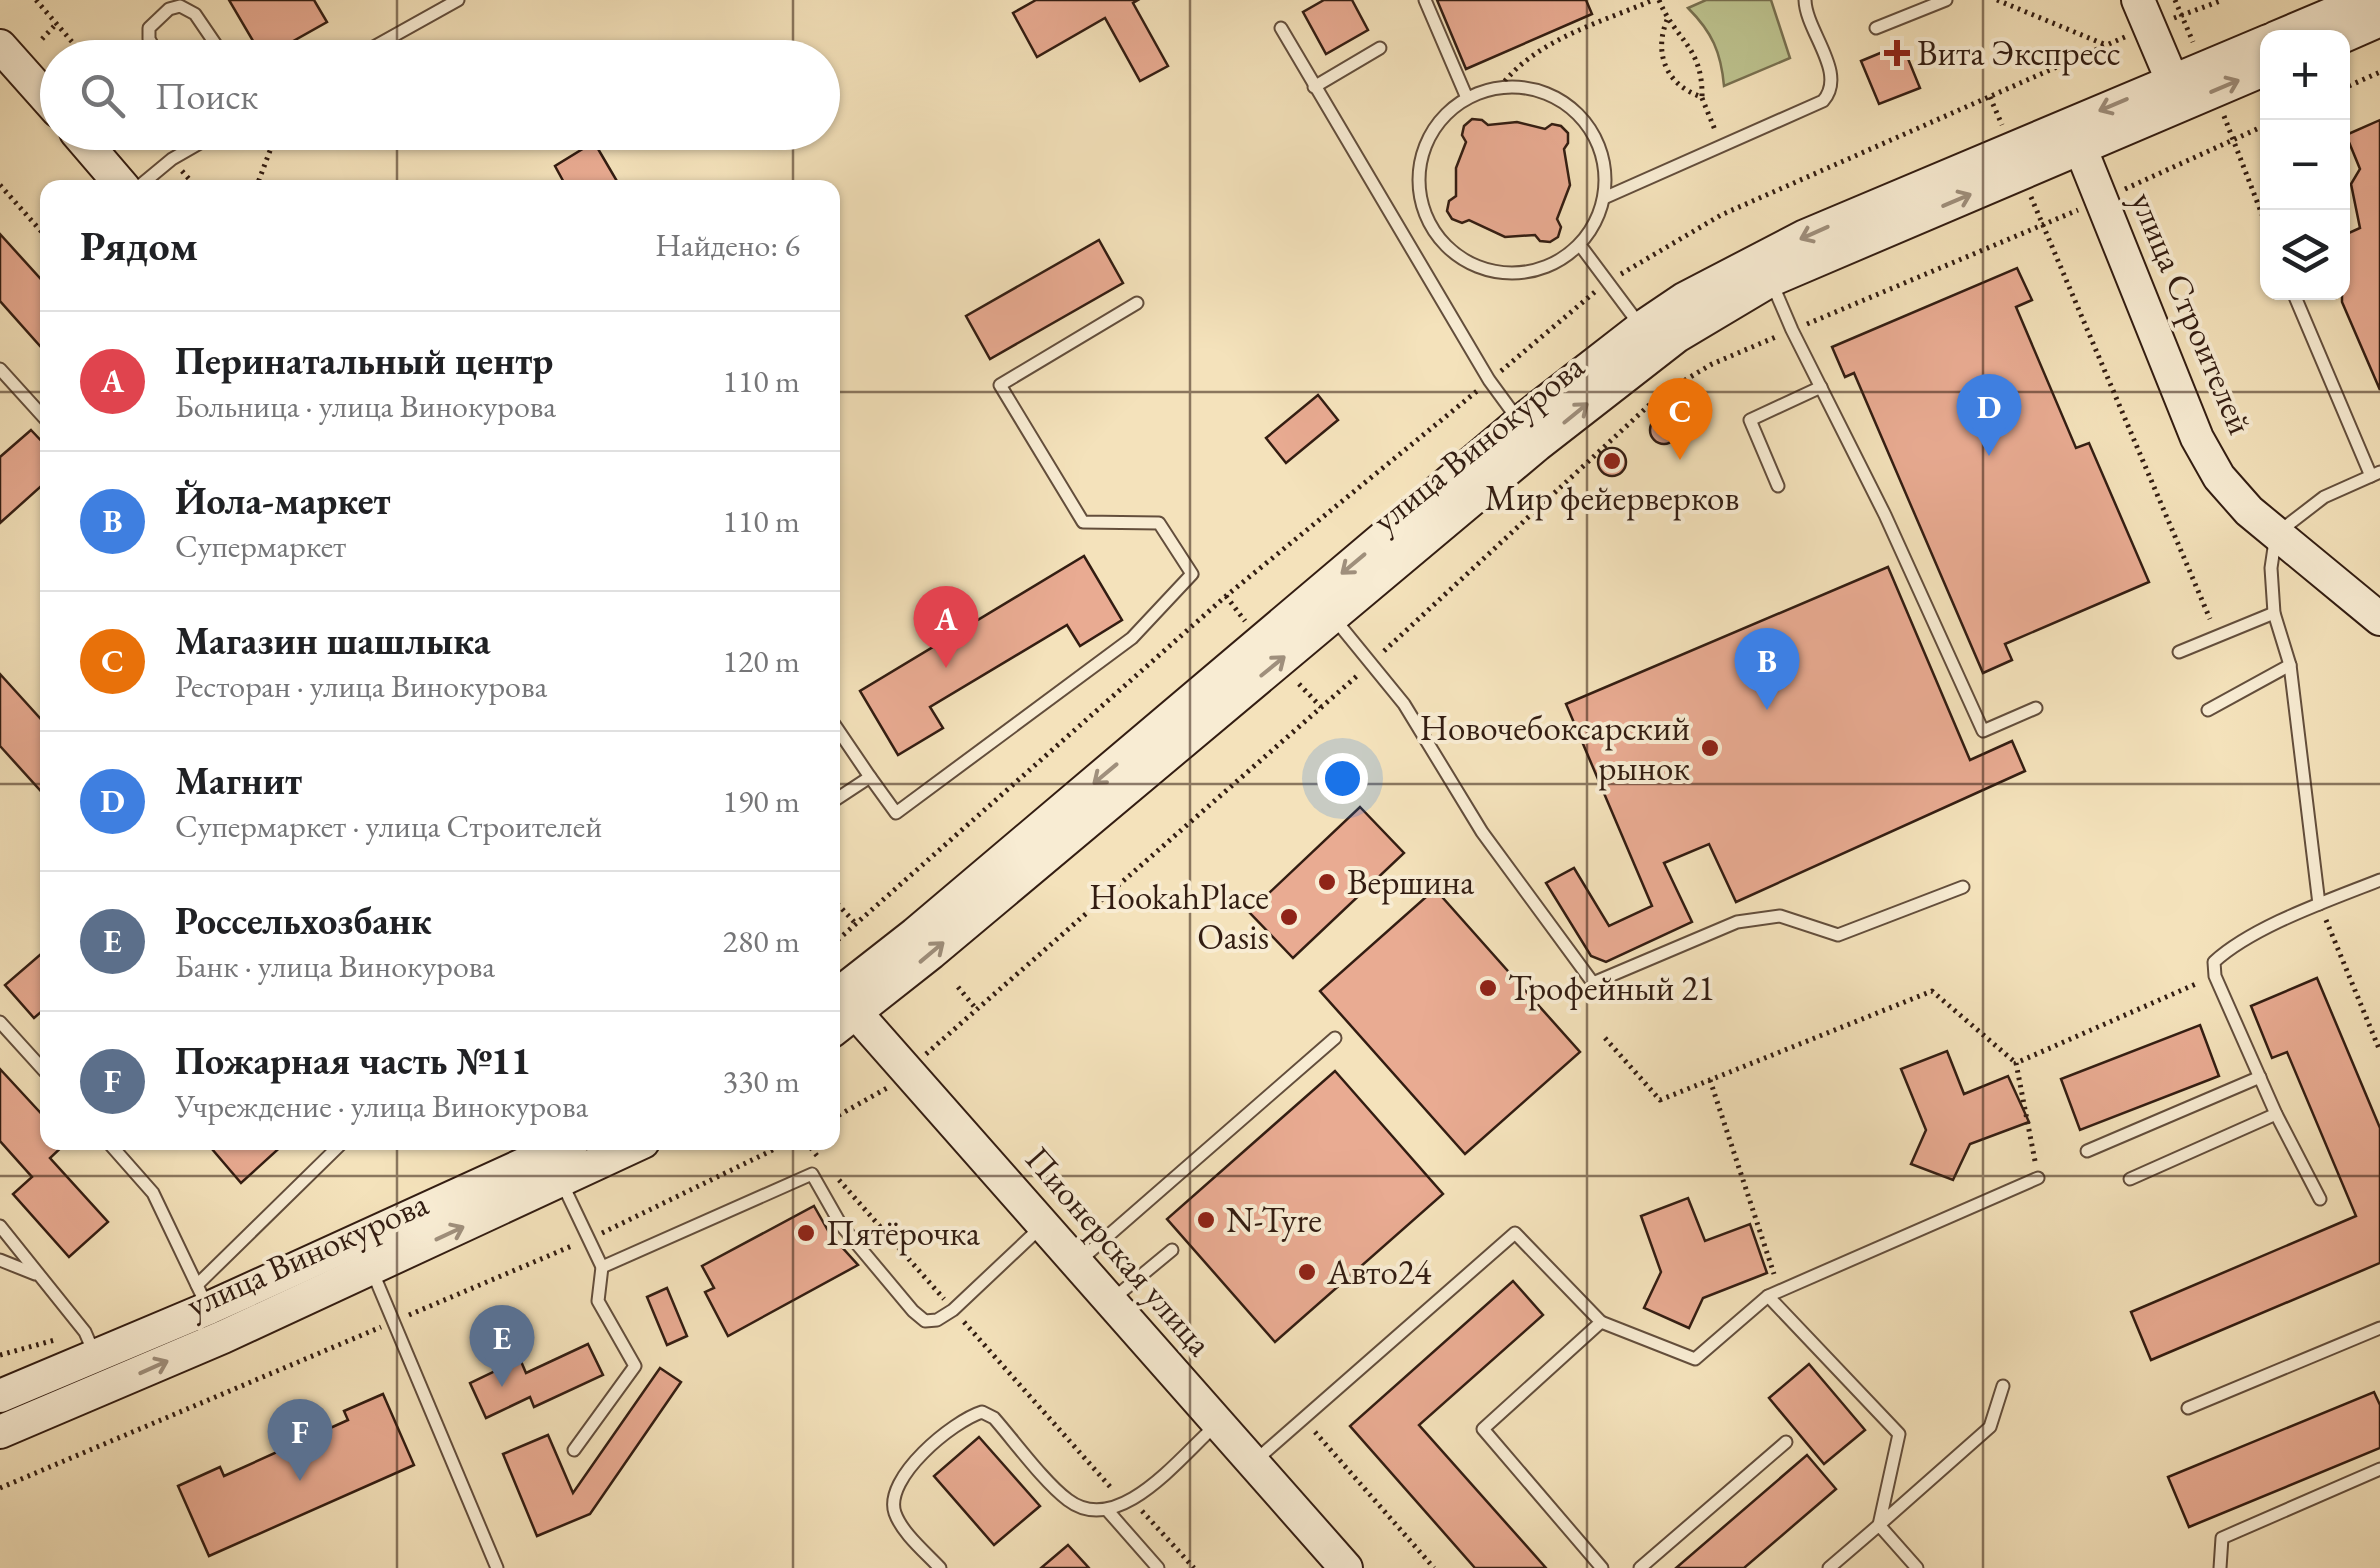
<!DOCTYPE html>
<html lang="ru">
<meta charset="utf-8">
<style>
body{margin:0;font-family:"EB Garamond",serif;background:#f6f6f6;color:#202124}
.controls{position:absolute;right:30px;top:30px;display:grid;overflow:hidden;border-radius:20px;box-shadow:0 2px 8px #0004}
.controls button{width:90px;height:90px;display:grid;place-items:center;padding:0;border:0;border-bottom:2px solid #e0e0e0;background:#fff;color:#202124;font:50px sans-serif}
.you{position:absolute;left:1342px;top:778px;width:35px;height:35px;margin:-25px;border:8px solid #fff;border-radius:50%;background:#1a73e8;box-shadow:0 0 0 15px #1a73e833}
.badge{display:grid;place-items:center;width:65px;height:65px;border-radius:50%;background:#0b8043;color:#fff;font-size:32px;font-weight:700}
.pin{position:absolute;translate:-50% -82px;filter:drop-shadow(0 2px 5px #0008)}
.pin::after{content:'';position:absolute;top:52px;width:35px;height:30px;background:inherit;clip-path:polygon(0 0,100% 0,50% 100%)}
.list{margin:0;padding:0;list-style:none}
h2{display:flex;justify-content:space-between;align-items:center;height:130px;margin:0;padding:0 40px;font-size:42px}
h2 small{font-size:32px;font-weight:400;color:#757577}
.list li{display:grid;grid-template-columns:65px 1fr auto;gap:30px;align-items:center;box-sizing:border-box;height:140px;padding:0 40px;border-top:2px solid #e0e0e0}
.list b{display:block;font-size:38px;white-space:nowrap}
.list p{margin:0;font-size:32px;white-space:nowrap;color:#757577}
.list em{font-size:32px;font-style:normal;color:#757577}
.icon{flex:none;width:55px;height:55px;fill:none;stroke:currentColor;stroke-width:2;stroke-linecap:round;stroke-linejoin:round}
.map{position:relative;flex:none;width:2380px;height:1568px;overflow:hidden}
.search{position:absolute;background:#fff;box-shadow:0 2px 8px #0004;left:40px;top:40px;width:800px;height:110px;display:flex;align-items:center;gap:25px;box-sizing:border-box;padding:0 35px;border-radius:55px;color:#757577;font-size:38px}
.panel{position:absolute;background:#fff;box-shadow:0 2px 8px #0004;left:40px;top:180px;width:800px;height:970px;border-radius:20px}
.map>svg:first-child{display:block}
.green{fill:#bdc38f;stroke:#787050;stroke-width:2.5}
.building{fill:#e9ab92;stroke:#331d12;stroke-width:2.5}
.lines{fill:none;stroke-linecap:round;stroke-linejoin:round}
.lane-casing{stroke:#634e3c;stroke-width:15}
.secondary-casing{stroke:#331d12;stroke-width:36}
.path{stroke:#331d12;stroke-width:5;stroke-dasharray:2.5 5;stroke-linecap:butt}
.lane{stroke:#f8ecd3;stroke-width:11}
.secondary{stroke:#f8ecd3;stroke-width:32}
.oneway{stroke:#9f8f7c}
.grid{fill:none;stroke:#331d12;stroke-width:2.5;stroke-opacity:0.55}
.poi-dot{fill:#8f2418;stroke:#f8ecd3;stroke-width:4}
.labels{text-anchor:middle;stroke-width:8;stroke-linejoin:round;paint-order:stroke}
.poi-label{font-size:35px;fill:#331d12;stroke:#f8ecd3;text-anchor:start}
.street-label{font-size:35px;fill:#331d12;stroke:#f8ecd3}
</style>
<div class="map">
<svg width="2380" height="1568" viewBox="0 0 2380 1568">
<rect width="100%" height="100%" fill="#f4e2bb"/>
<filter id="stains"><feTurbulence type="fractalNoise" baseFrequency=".002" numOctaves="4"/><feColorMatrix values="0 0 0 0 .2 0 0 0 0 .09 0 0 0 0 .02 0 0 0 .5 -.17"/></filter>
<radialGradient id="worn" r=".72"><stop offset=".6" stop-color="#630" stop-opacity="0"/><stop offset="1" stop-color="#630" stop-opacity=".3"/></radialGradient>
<!-- green -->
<path class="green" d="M1706 0H1771L1790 58 1724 86C1721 52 1712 32 1688 8Z"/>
<!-- building -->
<g class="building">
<path d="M229 0H314L327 22 263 58Z"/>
<path d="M1036 0H1138L1133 3 1168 66 1140 81 1105 18 1037 57 1013 13Z"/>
<path d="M1324 0H1352L1368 30 1326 54 1303 12Z"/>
<path d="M1437 0H1586L1592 14 1466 69Z"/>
<path d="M1902 44 1920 88 1879 104 1861 61Z"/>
<path d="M1472 119 1482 120 1488 125 1517 122 1545 129 1552 124 1561 126 1568 133V143L1564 149 1570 185 1557 219 1561 227 1558 237 1550 242 1540 241 1535 235 1505 237 1469 220 1462 223 1452 219 1447 211 1449 201 1456 196V168L1466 142 1462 135 1464 126Z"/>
<path d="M2380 120V390L2342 302V236L2360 228 2351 184 2360 169 2346 135Z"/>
<path d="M594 142 621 188H567L555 166Z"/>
<path d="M0 234 48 287V355L0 301Z"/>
<path d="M1099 240 1123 283 990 359 966 316Z"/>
<path d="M2017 268 2032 300 2016 307 2076 448 2089 443 2149 582 2005 644 2012 660 1983 673 1854 373 1845 377 1832 347Z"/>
<path d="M1318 395 1338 420 1286 463 1266 438Z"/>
<circle cx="1664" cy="430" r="14"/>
<path d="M31 430 48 448V480L0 523V457Z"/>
<circle cx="1612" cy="462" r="14"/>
<path d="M1084 556 1122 620 1080 646 1067 625 930 707 943 728 898 755 860 691Z"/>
<path d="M1888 567 1970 760 2012 741 2025 771 1736 902 1709 844 1664 863 1692 922 1606 962 1591 956 1546 883 1574 868 1609 926 1652 906 1566 704Z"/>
<path d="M0 674 48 727V799L0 746Z"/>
<path d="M1360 807 1404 853 1293 958 1249 912Z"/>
<path d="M1435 889 1580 1052 1465 1154 1320 991Z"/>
<path d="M48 948V1006L34 1018 5 985Z"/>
<path d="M2317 978 2380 1128V1263L2151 1360 2131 1312 2356 1216 2287 1052 2272 1058 2251 1006Z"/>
<path d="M2200 1025 2219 1076 2080 1130 2061 1079Z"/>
<path d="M1947 1051 1964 1094 2008 1076 2029 1122 1970 1144 1953 1180 1911 1164 1926 1130 1901 1069Z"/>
<path d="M0 1069 48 1121V1142H67L50 1158 108 1222 69 1257 13 1194 32 1177 0 1141Z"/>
<path d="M1335 1071 1443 1194 1275 1342 1167 1219Z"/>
<path d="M206 1142H286L241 1183Z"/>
<path d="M1688 1198 1705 1241 1750 1224 1767 1273 1703 1298 1689 1328 1644 1308 1661 1272 1641 1216Z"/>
<path d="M814 1206 830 1234 858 1265 728 1336 705 1292 714 1288 702 1266Z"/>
<path d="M1513 1281 1543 1315 1419 1425 1546 1568H1475L1350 1426Z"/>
<path d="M667 1288 687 1336 667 1345 647 1297Z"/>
<path d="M588 1344 603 1375 534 1407 530 1397 486 1418 470 1383 520 1359 526 1373Z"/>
<path d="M1809 1364 1865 1430 1824 1464 1769 1398Z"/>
<path d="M660 1368 681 1382 590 1514 537 1536 503 1454 548 1435 573 1493Z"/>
<path d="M2374 1392 2380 1405V1448L2189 1527 2168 1477Z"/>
<path d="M383 1394 414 1465 209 1556 178 1486 220 1467 224 1476 348 1420 344 1411Z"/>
<path d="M979 1437 1040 1506 994 1545 934 1476Z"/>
<path d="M1807 1455 1836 1489 1744 1568H1676Z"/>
<path d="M1068 1545 1089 1568H1041Z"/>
</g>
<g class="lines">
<!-- lane casing -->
<g class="lane-casing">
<g id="lane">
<path d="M1425 0 1467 98"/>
<path d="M1281 28 1489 380 1519 421"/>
<path d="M1876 28 1946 0"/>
<path d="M160 58 149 39V28L169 9 180 6 195 14 225 58"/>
<path d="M354 58 458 0"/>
<circle cx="1512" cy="180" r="93"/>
<path d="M1314 87 1380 48"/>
<path d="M137 188 172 159 219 132"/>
<path d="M1604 198 1823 101C1848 73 1806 32 1805 0"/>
<path d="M1580 245 1639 324"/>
<path d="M1771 281 1792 330 1885 515 1983 731 2036 708"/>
<path d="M2293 292 2371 476"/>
<path d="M0 369 48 422"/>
<path d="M1778 486 1750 420 1821 387"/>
<path d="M1333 617 1404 704 1482 832 1593 983 1737 922 1780 916 1838 935 1963 887"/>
<path d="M2179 652 2274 613"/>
<path d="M2208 710 2290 665"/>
<path d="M834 724 870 777"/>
<path d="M832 802 870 777 896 813 1132 638 1192 574 1159 523 1083 522 1000 385 1137 303"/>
<path d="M2319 904 2290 665 2274 613 2271 568 2276 534 2324 497 2380 472"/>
<path d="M0 1022 48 1075"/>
<path d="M108 1142 153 1193 206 1304"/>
<path d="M2087 1151 2260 1077"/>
<path d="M2130 1179 2276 1114"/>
<path d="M562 1183 602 1267 598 1301 635 1366 574 1450"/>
<path d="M2320 1199 2276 1114 2215 976 2214 962C2253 926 2330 900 2380 880"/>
<path d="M0 1226 85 1332 95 1355"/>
<path d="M0 1260 35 1274"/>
<path d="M1078 1262 1335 1038"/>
<path d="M602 1267 812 1174 841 1225 913 1311 925 1321 937 1320 953 1310 1040 1228"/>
<path d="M373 1273 497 1568"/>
<path d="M197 1285 343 1142"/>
<path d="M1768 1296 1899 1434 1879 1525 1990 1427 2003 1386"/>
<path d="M1114 1298 1172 1250"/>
<path d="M1601 1322 1695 1359 1768 1296 2038 1178"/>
<path d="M2188 1408 2380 1328"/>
<path d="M1256 1460 1515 1233 1601 1322 1483 1429 1602 1568"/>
<path d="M1108 1511 1158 1568"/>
<path d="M940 1568C925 1552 902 1533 895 1513 883 1478 953 1421 982 1412L994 1418C1015 1442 1044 1482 1068 1500 1118 1538 1180 1457 1215 1426"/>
<path d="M1640 1568 1786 1442"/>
<path d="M1829 1568 1879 1525 1917 1568"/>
<path d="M2220 1568 2222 1538 2380 1469"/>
</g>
</g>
<!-- secondary casing -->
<g class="secondary-casing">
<g id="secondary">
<path d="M2138 0 2180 99"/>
<path d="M2275 38 2365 0"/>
<path d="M2339 38 2380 20"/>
<path d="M0 46 58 111"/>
<path d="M2072 127 2197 438 2219 477 2249 511 2380 619"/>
<path d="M76 132 124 188"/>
<path d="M842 997 1346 1568"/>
<path d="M832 999 915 934 1520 422 1641 328 1684 299 1805 236 2268 41"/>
<path d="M832 1031 931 953 1537 445 1677 336 1771 280 2268 68"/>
<path d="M0 1396 209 1308 573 1142"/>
<path d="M0 1432 223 1337 643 1142"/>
</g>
</g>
<!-- path -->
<g class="path">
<path d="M36 0 86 58"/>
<path d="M1659 0C1675 40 1703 46 1702 97 1667 86 1653 54 1667 20"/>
<path d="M1997 0 2106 45"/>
<path d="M2175 0 2193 42"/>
<path d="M2174 18 2223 0"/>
<path d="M42 39 57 23"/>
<path d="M1500 87C1536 39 1600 23 1653 0"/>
<path d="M2342 89 2380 72"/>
<path d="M1990 97 2002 125"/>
<path d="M1702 98 1715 130"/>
<path d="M2224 116 2268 230"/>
<path d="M149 132 162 148"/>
<path d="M182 171 197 188"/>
<path d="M0 185 48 239"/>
<path d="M256 188 277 132"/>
<path d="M2125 189 2268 124"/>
<path d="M2031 197 2210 619"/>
<path d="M1621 274 1721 215 2127 36"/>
<path d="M1807 324 2078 210"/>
<path d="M1501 371 1596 291"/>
<path d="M1226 596 1245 621"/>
<path d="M1384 651 1660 395 1712 364 1778 336"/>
<path d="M1299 684 1321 707"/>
<path d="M832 898 857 925"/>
<path d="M2326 920 2380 1051"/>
<path d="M832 945 1226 596 1477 391"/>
<path d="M958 987 977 1010"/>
<path d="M1605 1038 1660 1100 1932 991 2016 1063"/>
<path d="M926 1054 1358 675"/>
<path d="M1710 1080 1774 1274"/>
<path d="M832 1119 887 1088"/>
<path d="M806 1142 818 1157"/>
<path d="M2035 1161 2016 1063 2198 983"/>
<path d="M839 1180 944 1299"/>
<path d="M602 1233 789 1142"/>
<path d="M409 1315 574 1245"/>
<path d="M964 1322 1113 1490"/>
<path d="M0 1355 55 1340"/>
<path d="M1315 1432 1434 1568"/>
<path d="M0 1488 381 1327"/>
<path d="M1142 1511 1194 1568"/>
</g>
<!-- lane -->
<use href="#lane" class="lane"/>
<!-- secondary -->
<use href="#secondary" class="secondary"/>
</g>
<!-- one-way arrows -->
<defs><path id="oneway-shaft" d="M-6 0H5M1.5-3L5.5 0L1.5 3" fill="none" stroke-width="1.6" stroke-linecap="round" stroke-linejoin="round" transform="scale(2.5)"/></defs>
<g class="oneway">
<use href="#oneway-shaft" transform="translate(2225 86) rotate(-23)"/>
<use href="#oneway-shaft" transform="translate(2113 105) rotate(157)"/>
<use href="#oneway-shaft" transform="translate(1957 200) rotate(-23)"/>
<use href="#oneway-shaft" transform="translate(1814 233) rotate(156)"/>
<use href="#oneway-shaft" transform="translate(1576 413) rotate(-39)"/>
<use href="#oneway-shaft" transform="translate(1353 564) rotate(140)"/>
<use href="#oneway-shaft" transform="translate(1273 666) rotate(-39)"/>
<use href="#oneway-shaft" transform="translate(1105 774) rotate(140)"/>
<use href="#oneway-shaft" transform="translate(932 952) rotate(-40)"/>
<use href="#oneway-shaft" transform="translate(450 1233) rotate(-25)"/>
<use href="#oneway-shaft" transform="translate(154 1367) rotate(-24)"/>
</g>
<!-- grid -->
<path class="grid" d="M397 0V58M793 0V58M1190 0V1568M1587 0V1568M1983 0V1568M397 132V188M793 132V188M0 392H48M832 392H2380M0 784H48M832 784H2380M397 1142V1568M793 1142V1568M0 1176H2380"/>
<!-- markers -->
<g class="poi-dot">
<path d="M1892 38h10v10h10v10h-10v10h-10v-10h-10v-10h10z"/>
<circle cx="1612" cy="461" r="10"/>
<circle cx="1710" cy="748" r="10"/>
<circle cx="1327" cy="882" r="10"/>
<circle cx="1289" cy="917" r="10"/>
<circle cx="1488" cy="988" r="10"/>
<circle cx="1206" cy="1220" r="10"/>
<circle cx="806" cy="1233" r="10"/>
<circle cx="1307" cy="1272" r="10"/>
</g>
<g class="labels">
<!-- poi labels -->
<g class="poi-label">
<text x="1917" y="65">Вита Экспресс</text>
<text x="1612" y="510" text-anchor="middle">Мир фейерверков</text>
<text x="1690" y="740" text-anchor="end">Новочебоксарский<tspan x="1690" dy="40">рынок</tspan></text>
<text x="1347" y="894">Вершина</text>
<text x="1269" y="909" text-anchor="end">HookahPlace<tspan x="1269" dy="40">Oasis</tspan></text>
<text x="1508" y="1000">Трофейный 21</text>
<text x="1226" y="1232">N-Tyre</text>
<text x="826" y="1245">Пятёрочка</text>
<text x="1327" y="1284">Авто24</text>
</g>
<!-- street labels -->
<g class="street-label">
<text transform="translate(2192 313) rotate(67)" y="12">улица Строителей</text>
<text transform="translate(1478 443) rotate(-39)" y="12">улица Винокурова</text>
<text transform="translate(1119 1251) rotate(49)" y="12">Пионерская улица</text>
<text transform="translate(307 1254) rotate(-24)" y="12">улица Винокурова</text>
</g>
</g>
<rect width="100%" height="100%" filter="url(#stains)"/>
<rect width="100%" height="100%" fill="url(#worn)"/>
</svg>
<div class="controls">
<button>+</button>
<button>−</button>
<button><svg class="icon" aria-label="layers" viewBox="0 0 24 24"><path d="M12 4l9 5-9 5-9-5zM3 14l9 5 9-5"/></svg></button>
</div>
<div class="you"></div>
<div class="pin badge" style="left:946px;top:668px;background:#e0444e">A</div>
<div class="pin badge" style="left:1767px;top:710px;background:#3f7fe0">B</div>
<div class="pin badge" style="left:1680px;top:460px;background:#e8710a">C</div>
<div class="pin badge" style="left:1989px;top:456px;background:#3f7fe0">D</div>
<div class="pin badge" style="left:502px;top:1387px;background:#5c6f8a">E</div>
<div class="pin badge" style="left:300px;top:1481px;background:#5c6f8a">F</div>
<div class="search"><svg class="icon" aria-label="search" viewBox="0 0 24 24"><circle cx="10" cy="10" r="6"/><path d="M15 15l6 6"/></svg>Поиск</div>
<section class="panel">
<h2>Рядом<small>Найдено: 6</small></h2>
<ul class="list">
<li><span class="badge" style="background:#e0444e">A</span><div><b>Перинатальный центр</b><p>Больница · улица Винокурова</p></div><em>110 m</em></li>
<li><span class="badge" style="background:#3f7fe0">B</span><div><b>Йола-маркет</b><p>Супермаркет</p></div><em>110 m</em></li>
<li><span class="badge" style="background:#e8710a">C</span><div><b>Магазин шашлыка</b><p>Ресторан · улица Винокурова</p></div><em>120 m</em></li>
<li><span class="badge" style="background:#3f7fe0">D</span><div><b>Магнит</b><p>Супермаркет · улица Строителей</p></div><em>190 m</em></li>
<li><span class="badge" style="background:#5c6f8a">E</span><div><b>Россельхозбанк</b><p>Банк · улица Винокурова</p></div><em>280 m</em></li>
<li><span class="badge" style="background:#5c6f8a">F</span><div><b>Пожарная часть №11</b><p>Учреждение · улица Винокурова</p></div><em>330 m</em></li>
</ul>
</section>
</div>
